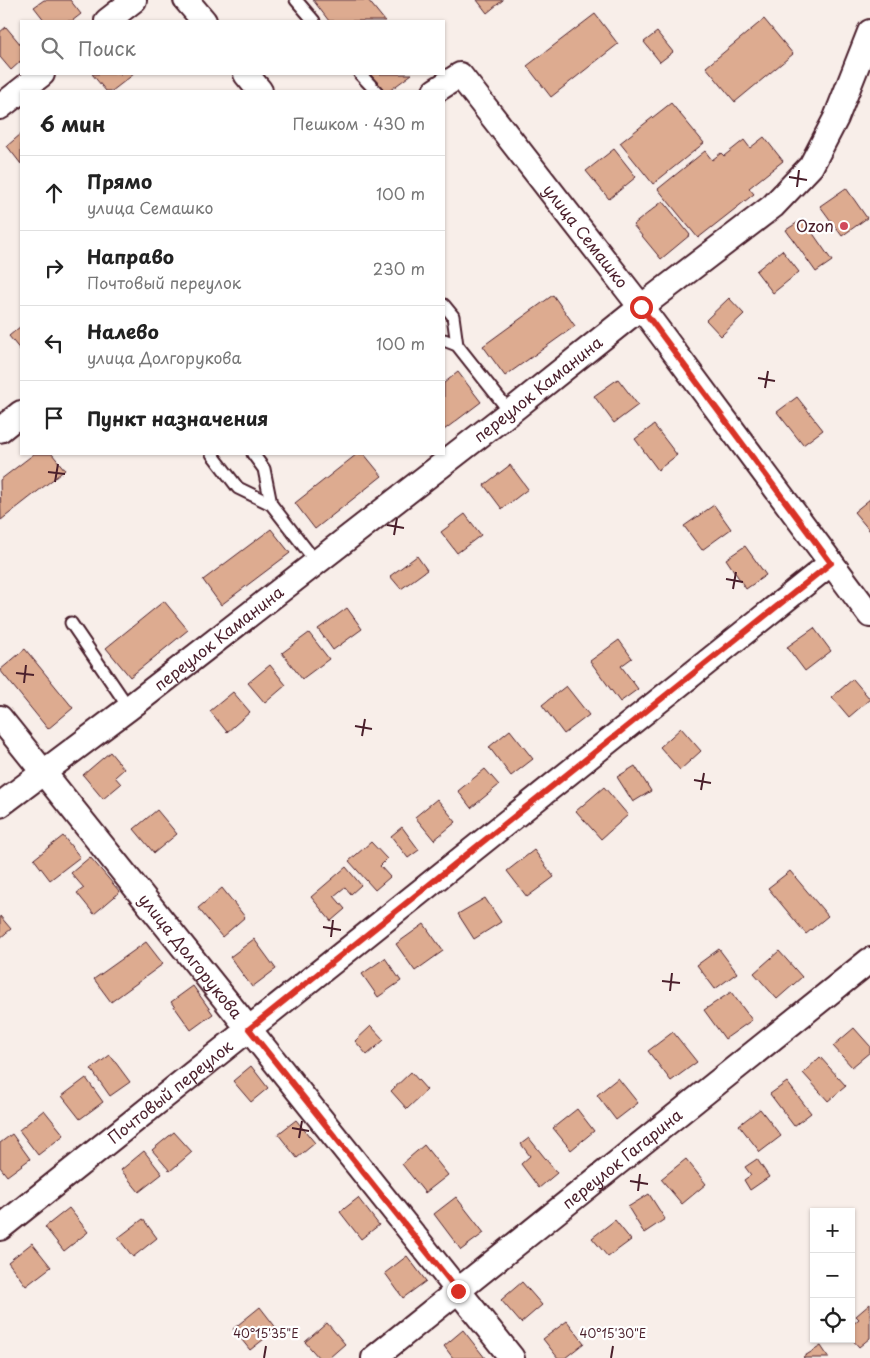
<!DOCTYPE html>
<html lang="ru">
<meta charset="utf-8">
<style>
body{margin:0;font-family:"Playpen Sans",sans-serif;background:#f6f6f6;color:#222}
.controls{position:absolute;right:15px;bottom:15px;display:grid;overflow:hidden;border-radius:0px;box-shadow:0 1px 4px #0004}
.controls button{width:45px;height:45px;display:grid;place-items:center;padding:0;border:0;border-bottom:1px solid #e0e0e0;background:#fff;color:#222;font:25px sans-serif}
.stop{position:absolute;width:15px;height:15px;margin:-11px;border:4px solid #d93025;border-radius:50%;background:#fff}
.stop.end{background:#d93025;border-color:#fff;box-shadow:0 1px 5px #0008}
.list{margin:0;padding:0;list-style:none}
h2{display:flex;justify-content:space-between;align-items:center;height:65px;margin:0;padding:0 20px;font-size:21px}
h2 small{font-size:16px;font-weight:400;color:#767676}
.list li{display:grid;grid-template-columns:32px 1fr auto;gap:15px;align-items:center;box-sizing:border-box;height:75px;padding:0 20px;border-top:1px solid #e0e0e0}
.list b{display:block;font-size:19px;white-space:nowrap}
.list p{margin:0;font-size:16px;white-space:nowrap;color:#767676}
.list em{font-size:16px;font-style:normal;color:#767676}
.icon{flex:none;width:28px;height:28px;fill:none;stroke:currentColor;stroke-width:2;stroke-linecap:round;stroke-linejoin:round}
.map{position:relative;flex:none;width:870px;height:1358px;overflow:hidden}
.search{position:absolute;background:#fff;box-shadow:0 1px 4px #0004;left:20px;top:20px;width:425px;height:55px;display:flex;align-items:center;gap:12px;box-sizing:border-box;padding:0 18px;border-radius:0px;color:#767676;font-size:19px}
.panel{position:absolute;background:#fff;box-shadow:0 1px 4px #0004;left:20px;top:90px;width:425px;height:365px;border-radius:0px}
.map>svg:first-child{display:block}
.building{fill:#ddab90;stroke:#4a1f2b}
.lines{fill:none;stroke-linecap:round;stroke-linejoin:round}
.lane-casing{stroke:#4a1f2b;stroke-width:15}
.street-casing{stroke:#4a1f2b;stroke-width:28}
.lane{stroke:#fff;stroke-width:11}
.street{stroke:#fff;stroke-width:24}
.route{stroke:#d93025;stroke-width:6}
.ticks{fill:none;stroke:#4a1f2b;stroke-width:2}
.poi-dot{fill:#d1495b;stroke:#fff;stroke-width:2}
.labels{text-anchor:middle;stroke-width:4.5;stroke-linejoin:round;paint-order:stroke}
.poi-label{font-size:16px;fill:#4a1f2b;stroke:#fff;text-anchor:end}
.street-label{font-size:16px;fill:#4a1f2b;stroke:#fff}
.ticks-label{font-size:12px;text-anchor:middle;fill:#4a1f2b;stroke:#fff;stroke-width:4.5;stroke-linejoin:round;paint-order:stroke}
</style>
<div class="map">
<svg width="870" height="1358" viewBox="0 0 870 1358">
<rect width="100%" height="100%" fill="#f8eee9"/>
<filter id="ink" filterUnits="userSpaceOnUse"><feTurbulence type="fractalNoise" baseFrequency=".02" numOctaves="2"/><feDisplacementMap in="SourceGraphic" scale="10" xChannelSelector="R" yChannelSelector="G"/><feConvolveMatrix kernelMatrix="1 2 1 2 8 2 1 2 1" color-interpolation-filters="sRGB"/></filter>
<g filter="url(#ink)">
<!-- building -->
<g class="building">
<path d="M44 0H70L81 14 72 21H45L34 7Z"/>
<path d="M313 0H368L385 21H329Z"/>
<path d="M477 0H503L487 13Z"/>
<path d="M595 14 618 44 551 97 527 66Z"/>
<path d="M764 19 793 54 735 102 706 67Z"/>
<path d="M6 27 21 45V61L11 70 0 57V32Z"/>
<path d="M657 32 673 52 660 62 644 42Z"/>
<path d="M92 74H134L112 91H106Z"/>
<path d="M370 74H412L389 91H384Z"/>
<path d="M671 103 704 143 653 184 620 143Z"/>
<path d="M21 134V164L7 146Z"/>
<path d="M764 137 783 161 749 188 754 194 698 238 658 189 705 151 712 160 721 153 724 156 744 140 750 148Z"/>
<path d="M614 149 636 177 609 199 586 171Z"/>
<path d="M846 188 867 218 842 236 820 206Z"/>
<path d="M663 201 690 235 661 259 633 225Z"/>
<path d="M803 219 832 261 816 272 786 230Z"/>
<path d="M782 250 799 272 773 293 756 271Z"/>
<path d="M553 295 575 326 505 376 483 346Z"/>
<path d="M729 298 744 314 721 336 706 320Z"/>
<path d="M21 326V351L9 336Z"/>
<path d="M458 372 481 402 444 430V383Z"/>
<path d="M618 379 638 405 614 423 594 396Z"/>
<path d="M797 397 823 430 803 445 777 412Z"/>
<path d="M654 425 677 455 658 470 635 439Z"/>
<path d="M34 454H52L65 470 1 520 0 480Z"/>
<path d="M357 454H364L382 476 315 529 295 503Z"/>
<path d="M510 465 528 489 502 509 484 485Z"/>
<path d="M870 499V531L854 512Z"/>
<path d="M714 505 731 529 702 550 684 526Z"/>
<path d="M465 514 481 535 457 553 441 532Z"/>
<path d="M271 529 290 553 221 605 203 580Z"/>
<path d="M745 546 766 575 746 589 726 559Z"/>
<path d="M417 556 427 570 401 589 390 576Z"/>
<path d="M164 601 188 630 130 677 106 648Z"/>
<path d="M347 608 362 629 333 650 318 629Z"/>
<path d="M814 628 831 651 805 671 787 647Z"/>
<path d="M309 633 329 659 302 679 282 653Z"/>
<path d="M619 640 632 658 621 666 638 689 620 702 590 661Z"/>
<path d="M25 649 73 708 48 729 0 670Z"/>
<path d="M270 665 286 685 265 703 248 683Z"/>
<path d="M853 679 870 699 849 717 832 697Z"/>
<path d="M566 686 589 715 564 734 542 705Z"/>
<path d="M233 692 250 712 227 732 210 711Z"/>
<path d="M681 728 701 751 680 770 660 747Z"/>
<path d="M510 730 533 759 511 776 489 747Z"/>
<path d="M110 752 124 769 115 777 121 784 103 799 83 775Z"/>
<path d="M635 766 651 791 633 802 617 777Z"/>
<path d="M485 769 499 785 471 808 458 791Z"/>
<path d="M604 787 628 815 601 839 576 811Z"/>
<path d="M437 799 456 822 434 840 415 817Z"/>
<path d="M157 810 177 834 154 853 134 829Z"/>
<path d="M402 827 419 850 408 858 391 836Z"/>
<path d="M63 836 80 857 50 880 34 859Z"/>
<path d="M371 842 387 859 380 866 390 877 375 890 349 861Z"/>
<path d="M534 850 554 877 527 897 507 871Z"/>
<path d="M90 857 120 892 94 914 77 893 84 888 71 873Z"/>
<path d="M346 867 361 885 351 894 345 887 334 896 345 909 331 921 311 897Z"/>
<path d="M790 871 828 916 806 934 768 888Z"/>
<path d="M222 888 245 917 222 937 198 908Z"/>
<path d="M485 898 501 922 474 939 458 914Z"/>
<path d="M0 916 11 929 0 938Z"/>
<path d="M424 924 443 951 415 971 396 944Z"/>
<path d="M254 939 276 969 252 987 230 957Z"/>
<path d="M146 942 163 964 111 1002 94 979Z"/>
<path d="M719 949 737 973 715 989 697 965Z"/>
<path d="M779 951 802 977 777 999 754 973Z"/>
<path d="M385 958 401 981 378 997 362 974Z"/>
<path d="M193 986 213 1014 191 1030 171 1002Z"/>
<path d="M731 992 752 1020 725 1039 704 1010Z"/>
<path d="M371 1026 384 1040 367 1055 355 1041Z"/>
<path d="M854 1028 870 1046V1052L852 1067 833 1046Z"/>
<path d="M673 1032 697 1062 671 1081 648 1051Z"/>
<path d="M110 1055 130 1082 110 1096 91 1069Z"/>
<path d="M820 1057 846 1086 828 1101 803 1073Z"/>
<path d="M251 1066 268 1088 251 1102 233 1081Z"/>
<path d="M411 1072 427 1090 407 1109 391 1091Z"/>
<path d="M86 1078 103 1102 80 1119 62 1096Z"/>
<path d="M618 1078 638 1103 616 1120 597 1095Z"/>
<path d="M787 1082 811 1113 794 1126 770 1094Z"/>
<path d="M577 1109 594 1131 571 1150 553 1128Z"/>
<path d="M760 1109 781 1136 760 1152 739 1125Z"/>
<path d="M44 1110 64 1135 38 1155 19 1130Z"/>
<path d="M296 1120 315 1143 297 1158 278 1134Z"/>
<path d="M174 1132 192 1152 170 1171 152 1150Z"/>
<path d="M12 1134 30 1159 7 1176 0 1167V1143Z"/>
<path d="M529 1138 557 1173 539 1188 521 1164 530 1156 521 1144Z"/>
<path d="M424 1145 448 1175 425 1193 402 1164Z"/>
<path d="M144 1151 162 1174 139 1192 121 1170Z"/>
<path d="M686 1159 706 1184 682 1204 661 1179Z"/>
<path d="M757 1159 769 1177 750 1190 744 1180 751 1175 745 1167Z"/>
<path d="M649 1194 665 1219 644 1233 628 1207Z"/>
<path d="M456 1197 484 1233 461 1250 434 1214Z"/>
<path d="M358 1198 379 1225 361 1239 340 1212Z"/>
<path d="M69 1208 88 1232 64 1251 45 1227Z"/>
<path d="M143 1219 157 1238 133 1257 118 1238Z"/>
<path d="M615 1220 631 1240 608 1257 592 1238Z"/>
<path d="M32 1243 51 1267 26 1286 8 1262Z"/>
<path d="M407 1256 426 1281 403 1298 385 1273Z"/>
<path d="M522 1282 542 1305 521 1323 501 1300Z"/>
<path d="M870 1304V1338L859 1347 851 1338V1326L859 1319 856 1316Z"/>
<path d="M260 1307 277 1329 250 1350 233 1329Z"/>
<path d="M567 1321 584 1343 565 1358H558L543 1339Z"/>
<path d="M327 1323 345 1344 329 1358H319L305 1342Z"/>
<path d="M463 1330 485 1358H453L444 1346Z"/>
<path d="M821 1346 829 1358H804L803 1357Z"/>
</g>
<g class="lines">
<!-- lane casing -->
<g class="lane-casing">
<g id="lane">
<path d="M296 0 314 21"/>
<path d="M360 74 376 91"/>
<path d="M444 305 453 316 457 345"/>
<path d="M444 340 457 345 510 412"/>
<path d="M212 454 238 488 271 504 316 562"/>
<path d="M253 454 264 469 271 504"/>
<path d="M71 623 129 708"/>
</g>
</g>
<!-- street casing -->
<g class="street-casing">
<g id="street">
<path d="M186 0 204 21"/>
<path d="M107 21 134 0"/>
<path d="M246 74 260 91"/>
<path id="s1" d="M435 91 460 75 641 307 870 615"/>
<path d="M0 107 42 74"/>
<path d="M0 430 21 413"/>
<path id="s2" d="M0 718 512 1358"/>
<path id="s3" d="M0 805 129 708 510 412 641 307 773 206 811 166 836 118 870 32"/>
<path id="s4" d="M0 1228 831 563"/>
<path id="s5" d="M374 1358 870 960"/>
</g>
</g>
<!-- lane -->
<use href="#lane" class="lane"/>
<!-- street -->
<use href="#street" class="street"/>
</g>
</g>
<g class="lines" filter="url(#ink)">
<!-- route -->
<path class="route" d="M458 1291 249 1029 831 563 641 307"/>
</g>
<!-- ticks -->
<path class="ticks" d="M789 177 807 180M797 187 799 170M758 378 775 381M765 388 768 371M48 472 65 474M55 482 58 464M387 525 404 528M394 535 397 518M726 579 743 582M733 589 736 572M16 673 34 675M24 683 26 665M355 726 372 729M362 736 365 719M694 780 711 783M701 790 704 773M323 927 341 930M331 937 333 920M662 981 680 983M670 991 672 973M292 1128 309 1131M299 1138 302 1121M630 1181 648 1184M638 1191 640 1174M264 1358 266 1346M611 1358 613 1346"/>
<!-- markers -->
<circle class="poi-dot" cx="844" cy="226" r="5"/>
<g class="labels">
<!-- poi labels -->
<g class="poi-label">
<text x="834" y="232">Ozon</text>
</g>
<!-- street labels -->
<g class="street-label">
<text dy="6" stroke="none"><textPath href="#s1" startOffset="234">улица Семашко</textPath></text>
<text dy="6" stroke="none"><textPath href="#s3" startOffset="680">переулок Каманина</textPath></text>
<text dy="6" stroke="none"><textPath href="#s3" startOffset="275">переулок Каманина</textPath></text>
<text dy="6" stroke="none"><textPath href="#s2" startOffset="305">улица Долгорукова</textPath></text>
<text dy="6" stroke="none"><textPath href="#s4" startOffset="218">Почтовый переулок</textPath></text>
<text dy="6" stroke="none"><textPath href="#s5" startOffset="318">переулок Гагарина</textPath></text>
</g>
</g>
<g class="ticks-label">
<text x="266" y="1338">40°15'35"E</text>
<text x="613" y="1338">40°15'30"E</text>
</g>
</svg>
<div class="controls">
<button>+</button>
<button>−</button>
<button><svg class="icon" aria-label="locate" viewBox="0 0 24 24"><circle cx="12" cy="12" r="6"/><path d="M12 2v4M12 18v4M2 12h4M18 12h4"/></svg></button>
</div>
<div class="stop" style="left:641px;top:307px"></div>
<div class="stop end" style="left:458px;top:1291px"></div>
<div class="search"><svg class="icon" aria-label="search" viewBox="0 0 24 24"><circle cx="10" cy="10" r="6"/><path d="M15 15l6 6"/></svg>Поиск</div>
<section class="panel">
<h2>6 мин<small>Пешком · 430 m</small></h2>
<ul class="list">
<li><svg class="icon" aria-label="ahead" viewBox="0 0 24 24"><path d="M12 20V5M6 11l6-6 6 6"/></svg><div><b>Прямо</b><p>улица Семашко</p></div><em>100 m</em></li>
<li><svg class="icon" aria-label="right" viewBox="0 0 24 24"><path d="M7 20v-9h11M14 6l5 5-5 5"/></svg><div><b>Направо</b><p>Почтовый переулок</p></div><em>230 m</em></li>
<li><svg class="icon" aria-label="left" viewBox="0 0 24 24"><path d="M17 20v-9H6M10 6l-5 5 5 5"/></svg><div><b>Налево</b><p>улица Долгорукова</p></div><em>100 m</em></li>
<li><svg class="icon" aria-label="arrive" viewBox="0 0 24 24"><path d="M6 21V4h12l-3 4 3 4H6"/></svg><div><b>Пункт назначения</b></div></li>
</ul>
</section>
</div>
